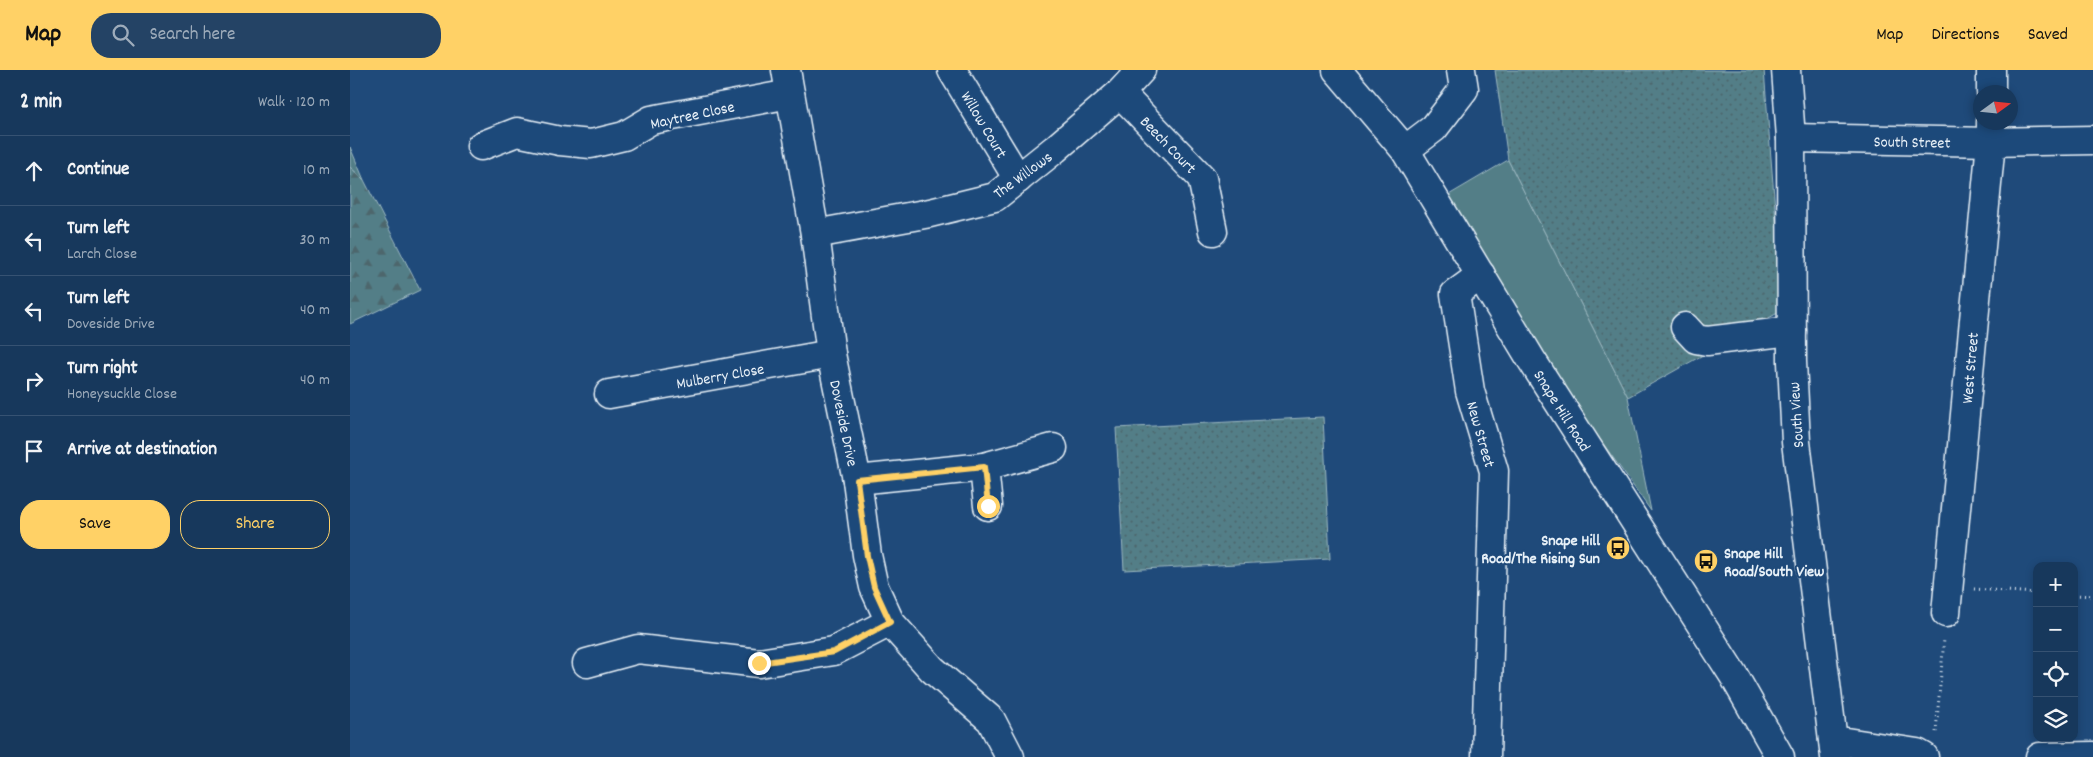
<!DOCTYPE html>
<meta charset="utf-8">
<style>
body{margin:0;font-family:Dekko,sans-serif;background:#244365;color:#f1f3f6}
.controls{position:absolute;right:15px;bottom:15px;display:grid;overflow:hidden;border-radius:10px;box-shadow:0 2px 8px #0003}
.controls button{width:45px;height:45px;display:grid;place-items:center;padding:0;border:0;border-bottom:1px solid #365272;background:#17385c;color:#f1f3f6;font:25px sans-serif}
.compass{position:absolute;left:1623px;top:15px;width:45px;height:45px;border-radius:50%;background:#17385c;box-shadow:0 2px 8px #0003;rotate:75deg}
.stop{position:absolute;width:15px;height:15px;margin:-11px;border:4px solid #ffd166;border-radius:50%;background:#fff}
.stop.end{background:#ffd166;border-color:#fff;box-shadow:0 1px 5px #0008}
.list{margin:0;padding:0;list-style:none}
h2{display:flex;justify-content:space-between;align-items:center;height:65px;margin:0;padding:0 20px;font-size:21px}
h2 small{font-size:16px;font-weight:400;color:#9eacbb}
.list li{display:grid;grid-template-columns:32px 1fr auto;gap:15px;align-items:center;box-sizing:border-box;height:70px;padding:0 20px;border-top:1px solid #365272}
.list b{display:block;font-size:19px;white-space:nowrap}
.list p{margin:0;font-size:16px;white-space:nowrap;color:#9eacbb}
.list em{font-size:16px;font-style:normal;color:#9eacbb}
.actions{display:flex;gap:10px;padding:15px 20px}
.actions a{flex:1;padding:11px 0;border:1px solid #ffd166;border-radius:20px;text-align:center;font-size:18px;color:#ffd166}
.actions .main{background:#ffd166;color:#111}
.icon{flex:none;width:28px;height:28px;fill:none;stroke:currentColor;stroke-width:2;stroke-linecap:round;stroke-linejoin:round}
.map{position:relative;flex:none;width:1743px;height:687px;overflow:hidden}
header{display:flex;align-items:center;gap:30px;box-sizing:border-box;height:70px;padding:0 25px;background:#ffd166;color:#111}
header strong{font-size:24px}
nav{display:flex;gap:28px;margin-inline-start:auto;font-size:18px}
.search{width:350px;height:45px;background:#244365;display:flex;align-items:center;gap:12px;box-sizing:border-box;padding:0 18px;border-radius:20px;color:#9eacbb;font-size:19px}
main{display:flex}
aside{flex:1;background:#17385c}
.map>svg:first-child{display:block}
.grass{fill:#527e87;stroke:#9db8c0}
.forest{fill:url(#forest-firs);stroke:#9db8c0}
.garden{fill:url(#garden-dots);stroke:#9db8c0}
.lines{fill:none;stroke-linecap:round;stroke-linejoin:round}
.minor-casing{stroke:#e8f1f8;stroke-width:31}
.major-casing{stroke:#e8f1f8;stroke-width:31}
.path{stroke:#e8f1f8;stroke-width:3;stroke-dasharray:1 4;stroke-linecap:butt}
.minor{stroke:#1f4a7a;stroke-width:28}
.major{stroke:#1f4a7a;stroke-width:28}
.route{stroke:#ffd166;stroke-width:6}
.labels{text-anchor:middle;stroke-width:4;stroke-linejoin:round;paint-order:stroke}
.street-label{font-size:16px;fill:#e8f1f8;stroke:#1f4a7a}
.poi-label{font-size:16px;font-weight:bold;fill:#e8f1f8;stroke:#1f4a7a;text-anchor:end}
</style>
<header>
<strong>Map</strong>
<div class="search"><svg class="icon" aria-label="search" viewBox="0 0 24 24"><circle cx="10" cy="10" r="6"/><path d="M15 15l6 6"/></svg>Search here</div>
<nav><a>Map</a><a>Directions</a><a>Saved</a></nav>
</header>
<main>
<aside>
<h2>2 min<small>Walk · 120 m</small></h2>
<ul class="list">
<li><svg class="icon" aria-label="ahead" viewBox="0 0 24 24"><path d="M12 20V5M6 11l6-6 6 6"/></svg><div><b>Continue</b></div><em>10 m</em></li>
<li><svg class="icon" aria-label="left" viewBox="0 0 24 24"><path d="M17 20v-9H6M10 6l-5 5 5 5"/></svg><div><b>Turn left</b><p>Larch Close</p></div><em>30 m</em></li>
<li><svg class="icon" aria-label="left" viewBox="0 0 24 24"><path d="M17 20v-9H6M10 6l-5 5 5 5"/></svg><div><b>Turn left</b><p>Doveside Drive</p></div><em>40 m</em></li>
<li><svg class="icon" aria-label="right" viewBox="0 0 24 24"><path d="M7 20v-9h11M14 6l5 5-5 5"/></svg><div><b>Turn right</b><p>Honeysuckle Close</p></div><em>40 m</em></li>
<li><svg class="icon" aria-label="arrive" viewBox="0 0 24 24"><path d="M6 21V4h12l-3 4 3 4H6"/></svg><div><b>Arrive at destination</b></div></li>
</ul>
<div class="actions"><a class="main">Save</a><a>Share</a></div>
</aside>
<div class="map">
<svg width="1743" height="687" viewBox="0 0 1743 687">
<defs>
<pattern id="forest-firs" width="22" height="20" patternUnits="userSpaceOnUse" patternTransform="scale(1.25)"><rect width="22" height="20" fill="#527e87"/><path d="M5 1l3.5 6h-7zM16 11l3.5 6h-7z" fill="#4d666c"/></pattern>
<pattern id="garden-dots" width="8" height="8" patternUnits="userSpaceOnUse" patternTransform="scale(1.25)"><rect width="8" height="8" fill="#527e87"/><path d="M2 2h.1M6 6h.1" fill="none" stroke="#4d666c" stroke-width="1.8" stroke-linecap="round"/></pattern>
</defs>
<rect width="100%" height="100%" fill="#1f4a7a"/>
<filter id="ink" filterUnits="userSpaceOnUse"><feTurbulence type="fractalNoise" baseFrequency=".02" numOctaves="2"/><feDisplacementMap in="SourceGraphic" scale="10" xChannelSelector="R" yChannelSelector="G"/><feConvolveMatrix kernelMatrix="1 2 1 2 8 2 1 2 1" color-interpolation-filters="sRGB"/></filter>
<g filter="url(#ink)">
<!-- grass -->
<g class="grass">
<path d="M0 77 14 110 0 97Z"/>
<path d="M1158 90 1278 327 1301 441 1205 306 1097 126Z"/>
</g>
<!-- forest -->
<path class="forest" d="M0 97 14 110 70 220 0 254Z"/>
<!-- garden -->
<g class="garden">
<path d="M1145 0H1414L1433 240 1278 327 1158 90Z"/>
<path d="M973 347 980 489 774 500 766 358Z"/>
</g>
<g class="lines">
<!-- minor casing -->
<g class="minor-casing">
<g id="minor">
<path d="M436 0 465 164 481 284 507 410 517 485 524 517 540 552 582 599 641 650 660 687"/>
<path d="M602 0 668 109"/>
<path d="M1436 0 1441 68 1442 292 1446 372 1485 687"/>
<path d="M1641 22V0"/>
<path d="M770 23 852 108 863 161"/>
<path d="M1441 68 1641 72 1743 70"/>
<path d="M131 76 167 62 210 71 241 74 274 66 301 50 440 24"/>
<path d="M1055 80 1084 58 1114 19 1111 0"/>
<path d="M465 164 580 143 645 127 705 79 770 23 791 0"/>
<path d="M1131 205 1105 224 1120 321 1144 401 1136 687"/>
<path d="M1335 257 1346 269 1357 271 1442 261"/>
<path d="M259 324 481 284"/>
<path d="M634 397 638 436"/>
<path d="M507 410 634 397 703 378"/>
<path d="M1596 543 1641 72V52"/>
<path d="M237 593 288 579 409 593 484 581 540 552"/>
<path d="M1483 670 1567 683 1574 687"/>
<path d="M1690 687 1743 686"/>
</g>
</g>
<!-- major casing -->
<g class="major-casing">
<path id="major" d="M987 0 1055 80 1181 289 1384 606 1430 687"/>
</g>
<!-- path -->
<g class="path">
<path d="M1624 519 1687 523"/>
<path d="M1724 525 1743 526"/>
<path d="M1586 662 1594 569"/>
</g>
<!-- minor -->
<use href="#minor" class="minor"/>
<!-- major -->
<use href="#major" class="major"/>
</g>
</g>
<g class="lines" filter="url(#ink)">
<!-- route -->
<path class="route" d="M409 593 484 582 540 552 524 517 517 486 507 410 634 397 638 436"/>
</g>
<!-- icons -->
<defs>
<g id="bus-disc" transform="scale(1.25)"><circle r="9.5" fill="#ffd166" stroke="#1f4a7a"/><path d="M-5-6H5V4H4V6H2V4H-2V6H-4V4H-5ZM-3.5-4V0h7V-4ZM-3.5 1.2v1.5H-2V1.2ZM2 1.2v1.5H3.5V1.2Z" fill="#111"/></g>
</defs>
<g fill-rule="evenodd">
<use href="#bus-disc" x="1268" y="478"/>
<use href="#bus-disc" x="1356" y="491"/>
</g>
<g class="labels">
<!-- street labels -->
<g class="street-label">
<text transform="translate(342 44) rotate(-12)" y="6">Maytree Close</text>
<text transform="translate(635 54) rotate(59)" y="6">Willow Court</text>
<text transform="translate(1562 71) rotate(1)" y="6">South Street</text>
<text transform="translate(819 74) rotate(46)" y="6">Beech Court</text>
<text transform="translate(672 104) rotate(-36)" y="6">The Willows</text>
<text transform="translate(1619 298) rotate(-85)" y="6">West Street</text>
<text transform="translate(370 305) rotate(-10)" y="6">Mulberry Close</text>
<text transform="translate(1213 340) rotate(58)" y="6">Snape Hill Road</text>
<text transform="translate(1445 345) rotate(-94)" y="6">South View</text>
<text transform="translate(495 353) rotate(78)" y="6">Doveside Drive</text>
<text transform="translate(1132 364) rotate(74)" y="6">New Street</text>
</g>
<!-- poi labels -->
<g class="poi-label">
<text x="1250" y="475">Snape Hill<tspan x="1250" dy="18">Road/The Rising Sun</tspan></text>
<text x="1374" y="488" text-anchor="start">Snape Hill<tspan x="1374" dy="18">Road/South View</tspan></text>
</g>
</g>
</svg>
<div class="controls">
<button>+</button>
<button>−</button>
<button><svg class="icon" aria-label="locate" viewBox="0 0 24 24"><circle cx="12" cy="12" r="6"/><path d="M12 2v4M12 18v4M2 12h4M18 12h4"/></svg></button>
<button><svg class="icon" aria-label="layers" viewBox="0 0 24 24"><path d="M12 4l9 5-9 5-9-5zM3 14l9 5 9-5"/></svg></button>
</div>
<svg class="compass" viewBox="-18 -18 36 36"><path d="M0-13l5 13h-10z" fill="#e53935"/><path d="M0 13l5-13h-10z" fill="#9eacbb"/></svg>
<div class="stop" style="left:638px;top:436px"></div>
<div class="stop end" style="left:409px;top:593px"></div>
</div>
</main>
